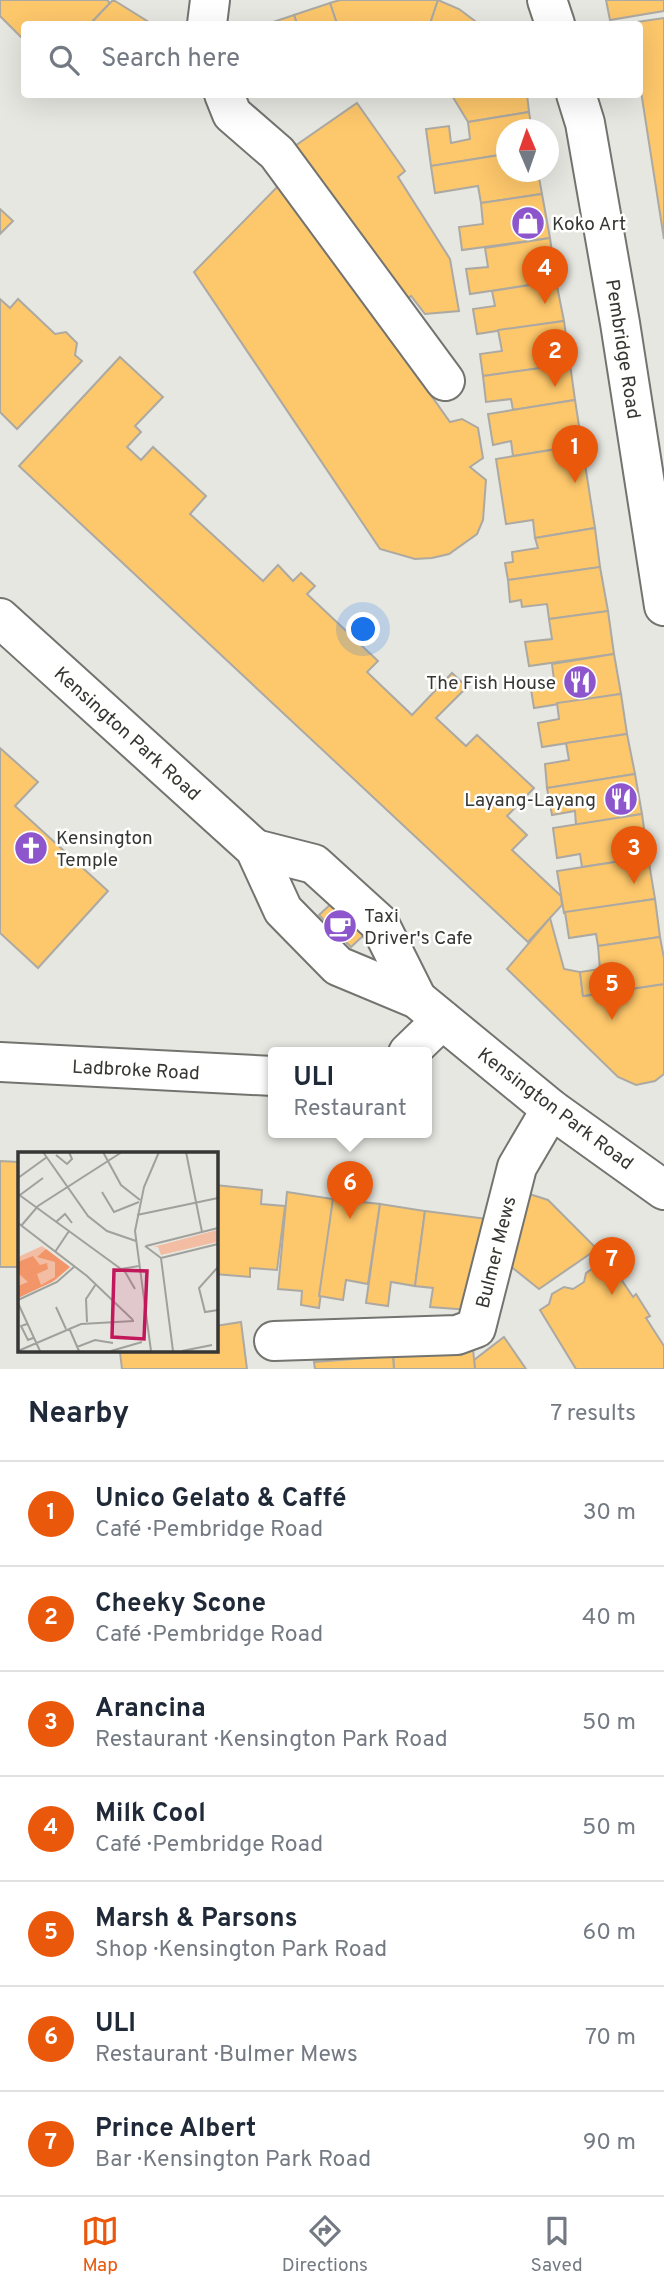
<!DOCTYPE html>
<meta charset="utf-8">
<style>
body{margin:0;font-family:Overpass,sans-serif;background:#f6f6f7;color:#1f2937}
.compass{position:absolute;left:496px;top:119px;width:63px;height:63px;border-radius:50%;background:#fff;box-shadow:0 7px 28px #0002;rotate:358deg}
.you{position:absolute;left:364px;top:630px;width:24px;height:24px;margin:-18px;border:5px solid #fff;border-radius:50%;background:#1a73e8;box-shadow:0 0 0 10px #1a73e833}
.badge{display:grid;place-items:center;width:46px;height:46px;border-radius:50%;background:#ea580c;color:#fff;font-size:23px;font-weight:700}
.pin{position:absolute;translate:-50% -58px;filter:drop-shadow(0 2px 4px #0008)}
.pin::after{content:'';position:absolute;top:37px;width:24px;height:21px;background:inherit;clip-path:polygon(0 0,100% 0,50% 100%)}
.popup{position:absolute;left:268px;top:1047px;width:164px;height:91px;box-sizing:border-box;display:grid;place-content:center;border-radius:7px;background:#fff;filter:drop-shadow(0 2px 5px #0005);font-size:23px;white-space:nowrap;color:#747a83}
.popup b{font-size:26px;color:#1f2937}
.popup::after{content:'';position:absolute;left:50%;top:100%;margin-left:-14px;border:14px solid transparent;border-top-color:#fff}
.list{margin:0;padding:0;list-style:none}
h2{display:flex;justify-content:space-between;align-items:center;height:91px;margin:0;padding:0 28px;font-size:30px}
h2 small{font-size:23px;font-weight:400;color:#747a83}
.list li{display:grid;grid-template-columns:46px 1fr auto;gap:21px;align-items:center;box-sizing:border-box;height:105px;padding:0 28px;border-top:2px solid #e0e1e3}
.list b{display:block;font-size:26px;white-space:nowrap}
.list p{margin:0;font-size:23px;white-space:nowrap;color:#747a83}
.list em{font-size:23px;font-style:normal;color:#747a83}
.icon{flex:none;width:38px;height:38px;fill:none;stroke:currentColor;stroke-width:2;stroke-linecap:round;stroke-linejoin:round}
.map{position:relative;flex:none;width:664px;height:1369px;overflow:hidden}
.search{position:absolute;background:#fff;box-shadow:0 7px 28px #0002;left:21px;right:21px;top:21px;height:77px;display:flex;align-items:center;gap:18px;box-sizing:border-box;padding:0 24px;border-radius:7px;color:#747a83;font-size:26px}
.sheet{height:826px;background:#fff}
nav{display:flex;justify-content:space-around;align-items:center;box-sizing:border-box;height:98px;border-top:2px solid #e0e1e3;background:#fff;font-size:19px;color:#747a83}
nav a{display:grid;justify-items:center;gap:4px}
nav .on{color:#ea580c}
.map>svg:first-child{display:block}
.building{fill:#fdc76b;stroke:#aca9a3;stroke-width:2}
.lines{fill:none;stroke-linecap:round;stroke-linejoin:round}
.minor-casing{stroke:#73746f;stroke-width:42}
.secondary-casing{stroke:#73746f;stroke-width:42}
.primary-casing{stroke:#73746f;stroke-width:42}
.minor{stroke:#fff;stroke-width:38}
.secondary{stroke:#fff;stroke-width:38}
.primary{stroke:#fff;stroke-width:38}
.labels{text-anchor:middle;stroke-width:5;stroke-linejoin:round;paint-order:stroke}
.poi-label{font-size:19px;fill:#363634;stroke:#fffffe;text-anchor:start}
.street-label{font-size:19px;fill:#363634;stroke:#fffffe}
.inset-road{fill:none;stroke:#a0a09c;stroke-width:2}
.view{fill:#c2185b;fill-opacity:0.15;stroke:#c2185b;stroke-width:3.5}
.inset-edge{fill:none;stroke:#363634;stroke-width:3.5}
</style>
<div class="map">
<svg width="664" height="1369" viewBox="0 0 664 1369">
<rect width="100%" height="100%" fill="#e6e7e1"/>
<!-- building -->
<g class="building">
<path d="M0 0H107L110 3 90 24H24V40L0 16Z"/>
<path d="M340 0H438L430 24H337L330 3Z"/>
<path d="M438 0 459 9 479 24H430Z"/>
<path d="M606 0H664V11L610 20Z"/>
<path d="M112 1H115L152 24H90Z"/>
<path d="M330 3 337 24H297L294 15Z"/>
<path d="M294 15 297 24H267Z"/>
<path d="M664 18V239L640 85V24L630 23Z"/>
<path d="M451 94H527L529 112 468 122Z"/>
<path d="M357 103 405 171 398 177 450 259 459 311 425 314 411 296 401 304 292 148Z"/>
<path d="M529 112 532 130H506V154L431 166 426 129 449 126 451 143 470 139 468 122Z"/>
<path d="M506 154V172H538L542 194 481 203 478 186 435 193 431 166Z"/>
<path d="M281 183 450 422 462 419 478 428 483 458 470 467 486 480 483 520 477 534 449 554 432 558 415 559 380 549 194 272Z"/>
<path d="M542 194 550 238 462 250 459 227 483 224 481 203Z"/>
<path d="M0 209 13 221 0 234Z"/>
<path d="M550 238 556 281 470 294 466 269 488 267 485 248Z"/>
<path d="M556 281 564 321 477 334 473 309 495 306 492 291Z"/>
<path d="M0 299 10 308 18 299 55 334 66 332 77 343 75 355 82 361 17 429 0 412Z"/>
<path d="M564 321 570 364 483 376 480 354 502 351 498 330Z"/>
<path d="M120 357 163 397 135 426 141 432 127 447 141 460 153 447 206 496 190 514 263 581 278 565 293 581 301 573 315 586 307 594 378 661 367 672 412 715 452 673 467 687 436 718 466 746 477 735 534 788 507 816 527 835 512 850 561 896 562 905 528 942 19 466Z"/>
<path d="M570 364 575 400 513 410 511 399 486 402 483 376Z"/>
<path d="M575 400 582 445 513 456 511 441 493 445 488 414Z"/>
<path d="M582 445 595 528 535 538 533 520 506 524 496 459Z"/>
<path d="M595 528 600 567 508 580 505 563 513 562 512 552 538 548 535 538Z"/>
<path d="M600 567 608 611 549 619 547 604 522 607 521 600 510 602 508 580Z"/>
<path d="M608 611 614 654 529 666 525 642 552 639 549 619Z"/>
<path d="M614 654 621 694 534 708 530 683 554 680 552 664Z"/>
<path d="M621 694 627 734 542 747 538 723 559 719 557 703Z"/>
<path d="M627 734 635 774 547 788 545 764 569 760 566 743Z"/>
<path d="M0 748 38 782 15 806 108 891 38 968 0 933Z"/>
<path d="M635 774 642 814 576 825 575 811 552 815 547 788Z"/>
<path d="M642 814 648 857 582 867 580 854 557 858 553 828Z"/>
<path d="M648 857 655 899 564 913 557 871Z"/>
<path d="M655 899 660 937 598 946 596 934 569 938 565 912Z"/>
<path d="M333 902 364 935 351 947 319 915Z"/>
<path d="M550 918 564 969 580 972 583 996 664 984V1074L655 1081 636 1085 618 1077 507 969Z"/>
<path d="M660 937 664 958V984L583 996 580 972 600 969 598 946Z"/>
<path d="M0 1161 19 1162V1267H0Z"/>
<path d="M215 1185 262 1190 261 1204 285 1206 277 1270 250 1268V1277L215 1274Z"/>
<path d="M287 1192 333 1199 319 1308 301 1305 302 1291 278 1289Z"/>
<path d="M523 1192 548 1200 597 1249 539 1289 504 1261Z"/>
<path d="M333 1199 380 1204 368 1284 346 1280 343 1300 319 1296Z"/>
<path d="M380 1204 425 1211 415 1286 391 1282 388 1306 366 1303Z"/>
<path d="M425 1211 488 1219 470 1310 430 1307 433 1288 415 1286Z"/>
<path d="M611 1264 633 1297 636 1294 650 1316 646 1318 664 1346V1369H576L540 1310 549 1304 552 1294 564 1287 573 1289 584 1282 586 1273 595 1267 604 1269Z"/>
<path d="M241 1322 247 1369H122L120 1352 215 1350V1326Z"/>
<path d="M504 1337 526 1369H475L474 1360Z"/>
<path d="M473 1349 475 1369H394L393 1356Z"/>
<path d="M393 1356 394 1369H315L314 1362Z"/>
</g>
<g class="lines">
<!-- minor casing -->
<g class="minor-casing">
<g id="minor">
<path d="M207 24 210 0"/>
<path d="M224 94 232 114 277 153 445 381"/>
<path d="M408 1053 442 1020"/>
<path d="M0 1062 273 1076"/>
<path d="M274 1341 457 1335 476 1328 517 1167 551 1109"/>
</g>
</g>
<!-- secondary casing -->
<g class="secondary-casing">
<g id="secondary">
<path d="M0 618 255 849 283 910 338 966 417 999 551 1109 664 1190"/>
<path d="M255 849 314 864 379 923 417 999"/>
</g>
</g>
<!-- primary casing -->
<g class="primary-casing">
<g id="primary">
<path d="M547 0 555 24"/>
<path d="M576 94 585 123 620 323 664 606"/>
</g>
</g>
<!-- minor -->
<use href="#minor" class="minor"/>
<!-- secondary -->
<use href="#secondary" class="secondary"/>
<!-- primary -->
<use href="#primary" class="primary"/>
</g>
<!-- icons -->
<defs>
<g id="shop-disc" transform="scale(1.75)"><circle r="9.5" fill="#8e56cd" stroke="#fffffe"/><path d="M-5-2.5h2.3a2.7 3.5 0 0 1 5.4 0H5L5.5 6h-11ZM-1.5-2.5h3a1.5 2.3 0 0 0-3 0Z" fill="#fff"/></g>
<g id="restaurant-disc" transform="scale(1.75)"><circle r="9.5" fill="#8e56cd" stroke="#fffffe"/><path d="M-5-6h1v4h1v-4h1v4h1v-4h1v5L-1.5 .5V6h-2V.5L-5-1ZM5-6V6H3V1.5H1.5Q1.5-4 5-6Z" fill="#fff"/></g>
<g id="church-disc" transform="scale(1.75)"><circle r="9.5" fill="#8e56cd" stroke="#fffffe"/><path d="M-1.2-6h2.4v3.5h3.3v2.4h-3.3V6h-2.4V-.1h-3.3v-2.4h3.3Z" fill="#fff"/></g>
<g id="cafe-disc" transform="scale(1.75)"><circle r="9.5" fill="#8e56cd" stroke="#fffffe"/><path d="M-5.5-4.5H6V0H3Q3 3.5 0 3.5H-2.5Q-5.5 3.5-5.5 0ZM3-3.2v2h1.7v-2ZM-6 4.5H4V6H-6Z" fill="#fff"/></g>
</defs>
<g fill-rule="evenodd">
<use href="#shop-disc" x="528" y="223"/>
<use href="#restaurant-disc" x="580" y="682"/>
<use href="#restaurant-disc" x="621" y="799"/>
<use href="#church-disc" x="31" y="848"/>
<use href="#cafe-disc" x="340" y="926"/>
</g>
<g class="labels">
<!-- poi labels -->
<g class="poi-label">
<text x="552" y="230">Koko Art</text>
<text x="556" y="689" text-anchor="end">The Fish House</text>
<text x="596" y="806" text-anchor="end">Layang-Layang</text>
<text x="56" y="844">Kensington<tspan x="56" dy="22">Temple</tspan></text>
<text x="364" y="922">Taxi<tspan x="364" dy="22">Driver's Cafe</tspan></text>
</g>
<!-- street labels -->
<g class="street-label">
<text transform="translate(624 349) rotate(81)" y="7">Pembridge Road</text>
<text transform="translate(128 733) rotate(42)" y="7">Kensington Park Road</text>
<text transform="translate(136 1069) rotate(3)" y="7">Ladbroke Road</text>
<text transform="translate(556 1108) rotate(37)" y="7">Kensington Park Road</text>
<text transform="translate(495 1252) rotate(-76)" y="7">Bulmer Mews</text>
</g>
</g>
<!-- overview -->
<g transform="translate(18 1152)">
<rect width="200" height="200" fill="#e6e7e1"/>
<path d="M199 78V90L143 103 140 95H135ZM24 94 52 115 38 128 0 146V105Z" fill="#f3bda4"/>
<path d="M28 97 52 115 34 130 0 146V134L10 130 0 121V110L15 104 22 113 29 111 30 117 19 122 23 133 37 125V110L19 105Z" fill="#f2966a"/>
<path class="inset-road" d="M25 0 70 64 89 79 118 89M85 0 103 33 122 48M168 0 184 80M38 3 49 12 54 7 51 0M0 26 29 5M84 40 96 60 121 50M0 42 103 117 121 114M2 43 25 26M119 63 200 46M38 70 47 62 54 71M0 71 69 124 115 168M3 74 20 54 104 0M127 94 143 106 155 199M128 94 200 76M37 100 51 79M143 106 200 92M200 115 181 136 187 160 200 158M106 118 117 137M0 148 39 130 57 114M0 151 22 199M38 155 48 177M69 170 68 147 78 132M9 172 3 174 10 188 15 186M51 176 61 199M59 195 77 188 95 191M0 199 63 172 116 169M93 199 124 190M133 199 117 79 126 35 141 0M164 199 194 193"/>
<path class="view" d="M96 118 129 119 126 187 94 185Z"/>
<rect width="200" height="200" class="inset-edge"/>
</g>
</svg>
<svg class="compass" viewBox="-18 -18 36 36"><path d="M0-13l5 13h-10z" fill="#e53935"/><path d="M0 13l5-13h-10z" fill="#747a83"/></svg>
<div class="you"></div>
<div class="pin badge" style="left:575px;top:483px">1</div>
<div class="pin badge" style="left:555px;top:387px">2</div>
<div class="pin badge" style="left:634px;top:884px">3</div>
<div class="pin badge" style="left:545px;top:304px">4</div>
<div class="pin badge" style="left:612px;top:1020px">5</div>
<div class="pin badge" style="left:350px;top:1219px">6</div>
<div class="popup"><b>ULI</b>Restaurant</div>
<div class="pin badge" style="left:612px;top:1295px">7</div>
<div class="search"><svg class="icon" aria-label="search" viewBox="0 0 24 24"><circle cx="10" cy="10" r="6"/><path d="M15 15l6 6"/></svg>Search here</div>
</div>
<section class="sheet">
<h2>Nearby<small>7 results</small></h2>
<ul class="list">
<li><span class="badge">1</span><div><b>Unico Gelato &amp; Caffé</b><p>Café · Pembridge Road</p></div><em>30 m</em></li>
<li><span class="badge">2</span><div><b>Cheeky Scone</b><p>Café · Pembridge Road</p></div><em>40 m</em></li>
<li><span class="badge">3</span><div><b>Arancina</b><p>Restaurant · Kensington Park Road</p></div><em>50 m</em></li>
<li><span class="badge">4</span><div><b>Milk Cool</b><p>Café · Pembridge Road</p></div><em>50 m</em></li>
<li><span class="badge">5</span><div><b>Marsh &amp; Parsons</b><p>Shop · Kensington Park Road</p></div><em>60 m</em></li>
<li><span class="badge">6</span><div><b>ULI</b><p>Restaurant · Bulmer Mews</p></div><em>70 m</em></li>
<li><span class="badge">7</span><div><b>Prince Albert</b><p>Bar · Kensington Park Road</p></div><em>90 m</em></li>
</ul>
</section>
<nav>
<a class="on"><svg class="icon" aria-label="map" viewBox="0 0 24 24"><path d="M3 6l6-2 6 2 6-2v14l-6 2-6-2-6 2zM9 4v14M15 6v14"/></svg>Map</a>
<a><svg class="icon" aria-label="directions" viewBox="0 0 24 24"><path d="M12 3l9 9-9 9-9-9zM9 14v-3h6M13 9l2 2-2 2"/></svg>Directions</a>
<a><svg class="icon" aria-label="saved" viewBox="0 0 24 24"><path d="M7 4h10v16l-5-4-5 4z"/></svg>Saved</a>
</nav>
